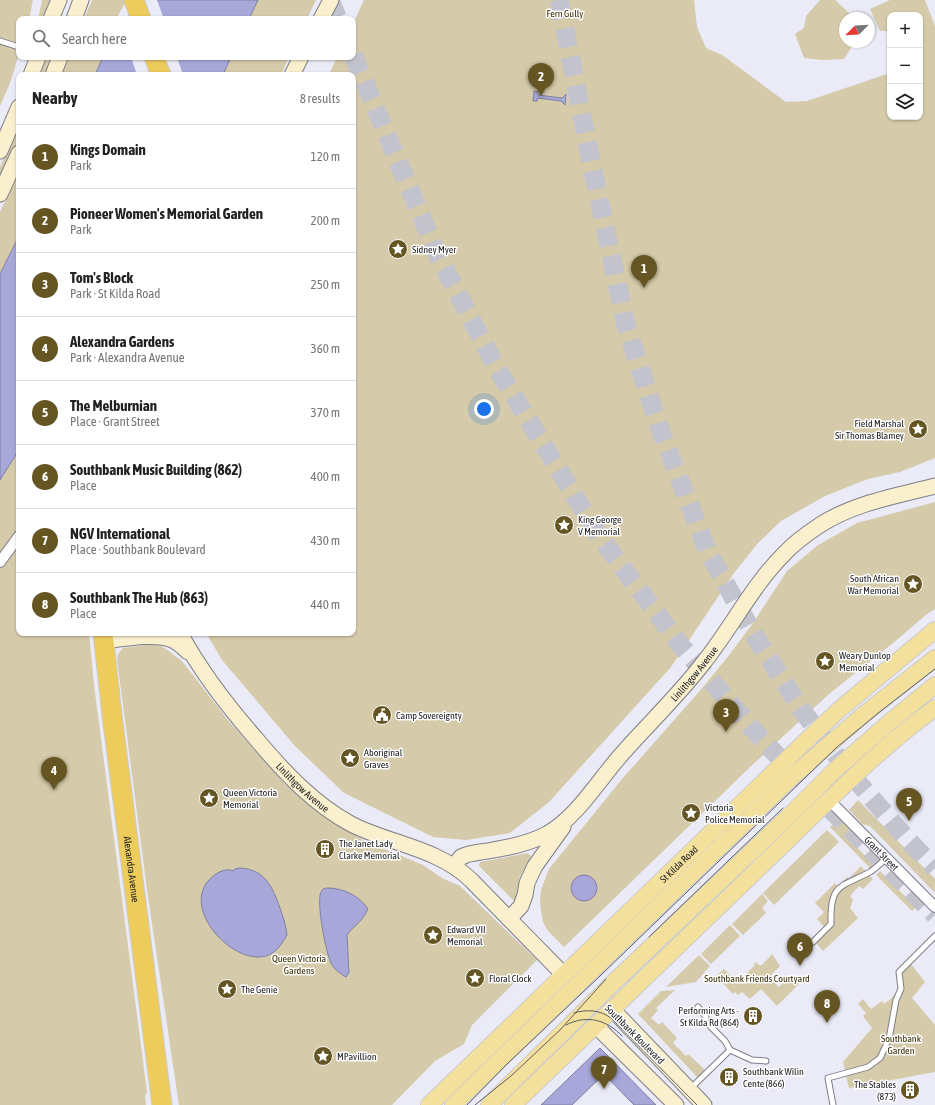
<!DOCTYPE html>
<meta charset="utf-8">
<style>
body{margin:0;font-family:"Asap Condensed",sans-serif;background:#f6f6f6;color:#222}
.controls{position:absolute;right:12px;top:12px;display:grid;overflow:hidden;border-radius:8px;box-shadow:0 1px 3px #0004}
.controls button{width:36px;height:36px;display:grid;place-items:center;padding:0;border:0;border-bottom:1px solid #e0e0e0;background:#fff;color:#222;font:20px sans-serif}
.compass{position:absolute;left:839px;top:12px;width:36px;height:36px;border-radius:50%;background:#fff;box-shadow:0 1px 3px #0004;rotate:246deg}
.you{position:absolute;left:484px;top:409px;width:14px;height:14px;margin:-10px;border:3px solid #fff;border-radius:50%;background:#1a73e8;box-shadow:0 0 0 6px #1a73e833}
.badge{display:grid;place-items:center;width:26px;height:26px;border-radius:50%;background:#655522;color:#fff;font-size:13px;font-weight:700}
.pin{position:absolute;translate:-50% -33px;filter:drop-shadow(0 1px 2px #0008)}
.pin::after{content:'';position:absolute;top:21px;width:14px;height:12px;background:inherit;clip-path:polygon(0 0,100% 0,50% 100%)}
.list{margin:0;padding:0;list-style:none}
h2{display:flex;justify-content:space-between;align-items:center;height:52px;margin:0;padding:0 16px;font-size:17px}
h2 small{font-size:13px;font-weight:400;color:#767676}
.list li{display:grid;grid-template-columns:26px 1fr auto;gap:12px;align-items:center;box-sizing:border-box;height:64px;padding:0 16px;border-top:1px solid #e0e0e0}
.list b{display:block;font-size:15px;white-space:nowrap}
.list p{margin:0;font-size:13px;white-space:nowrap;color:#767676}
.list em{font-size:13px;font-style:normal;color:#767676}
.icon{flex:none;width:22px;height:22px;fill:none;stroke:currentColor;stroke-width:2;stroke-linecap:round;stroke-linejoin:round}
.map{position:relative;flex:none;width:935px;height:1105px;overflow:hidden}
.search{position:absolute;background:#fff;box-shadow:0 1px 3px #0004;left:16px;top:16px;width:340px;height:44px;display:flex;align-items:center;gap:10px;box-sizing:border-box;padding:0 14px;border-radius:8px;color:#767676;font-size:15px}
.panel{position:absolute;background:#fff;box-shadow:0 1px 3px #0004;left:16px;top:72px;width:340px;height:564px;border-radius:8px}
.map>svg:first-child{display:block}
.green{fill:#d5caa9}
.water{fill:#a7a8d9;stroke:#7f80a3}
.pier{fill:#eaebf7}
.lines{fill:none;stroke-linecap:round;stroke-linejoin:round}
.highway-tunnel{stroke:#c2c3cd;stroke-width:19;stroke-dasharray:19 10;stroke-linecap:butt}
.lane-casing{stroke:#7e7e89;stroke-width:7}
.street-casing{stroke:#7e7e89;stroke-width:12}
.secondary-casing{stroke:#7e7e89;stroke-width:17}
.primary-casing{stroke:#cacacb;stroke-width:18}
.highway-casing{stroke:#cacacb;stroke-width:21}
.lane{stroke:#fff;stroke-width:5}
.street{stroke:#fff;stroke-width:10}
.secondary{stroke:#faf0ce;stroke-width:15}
.primary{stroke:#f4e09d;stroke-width:16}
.highway{stroke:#edcc5c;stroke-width:19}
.tram{stroke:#5d5e64;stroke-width:1}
.labels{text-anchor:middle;stroke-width:3;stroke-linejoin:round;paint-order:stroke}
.park-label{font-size:10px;fill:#372c01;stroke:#fff}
.poi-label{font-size:10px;fill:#212125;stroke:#fff;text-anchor:start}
.street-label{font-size:10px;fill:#212125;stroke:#fff}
</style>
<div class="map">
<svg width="935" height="1105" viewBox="0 0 935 1105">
<rect width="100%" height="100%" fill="#eaebf7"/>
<!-- green -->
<g class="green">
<path d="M0 0H33L29 19H19V54L10 83 0 106Z"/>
<path d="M42 0H50L42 19H38Z"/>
<path d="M92 0H129L118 19H84Z"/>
<path d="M258 0H316L307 19H249Z"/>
<path d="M364 0H694L697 27 706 48 722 55 786 102 807 101 890 73V117H920V53C922 47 920 23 920 15H890V31H880L870 9 890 0H925L935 26V458L900 472 868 479 825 496 781 521 758 543 734 573 671 667 549 802 510 833 466 840 433 837 344 793 295 746 222 660 206 633H353V75H329L337 57H353V24Z"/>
<path d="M820 0H835L850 14 851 18H845V42H855L844 59 823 60 804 58 795 34 804 28 806 16Z"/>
<path d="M44 57 53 58 46 75H38Z"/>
<path d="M68 57H103L95 75H61Z"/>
<path d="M231 57H289L281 75H223Z"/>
<path d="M19 124V139L0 180V167Z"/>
<path d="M19 170V236L0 274V212Z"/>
<path d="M19 450V633H89L94 685 143 1061 147 1093 145 1096 146 1105H0V480Z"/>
<path d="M935 502V609L927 614 893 643 829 694 747 770 564 947 548 931 543 922 541 911 540 900 541 890 549 869 622 779 698 693 730 654 753 623 787 571 818 545 857 523Z"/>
<path d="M153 644 163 647 182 661 227 719 284 783 318 812 365 841 423 865 442 878 460 886 537 960 472 1025 464 1044 435 1061 392 1105H179L147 890 117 659 118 654 123 648Z"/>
<path d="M858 800 935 879V893L870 826 862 824 849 810Z"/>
<path d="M840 818 853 832 847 837 874 865 870 868 830 827Z"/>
<path d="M827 830 839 842 774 905 763 893Z"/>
<path d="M528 853 531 856 519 879 516 900H513L479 866 480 862Z"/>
<path d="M861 866 873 879 863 889 859 886 850 896 853 900 850 908 858 918 823 951 812 938 824 927 817 919 824 912 815 903 835 883 838 886 847 877 849 878Z"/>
<path d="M880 871 916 907 912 911 876 875Z"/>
<path d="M762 894 768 901 762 908 766 913 743 935 732 924Z"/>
<path d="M730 925 740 936 711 964 701 954Z"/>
<path d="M772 954 780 966 769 977 779 987 791 976 795 981 796 979 800 983 777 1006 761 989 750 999 742 992 738 995 735 992 733 994 716 976 724 969 735 980 739 977 742 978 755 965 754 963 756 962 759 965H762Z"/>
<path d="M699 955 710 966 696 982 666 987Z"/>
<path d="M911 964 925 982 912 998 935 1025V1072L849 1088 843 1062 872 1028 863 1016 866 1013 858 1004 863 999 871 1009 882 1001 884 1004C895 996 902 989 896 975Z"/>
<path d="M675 990 656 1008 658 1010 651 1018 659 1025 662 1022 677 1038 673 1043 686 1056 688 1054 704 1069 705 1072 699 1079 638 1014 661 991Z"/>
</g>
<!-- water -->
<g class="water">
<path d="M129 0H258L249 19H118Z"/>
<path d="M103 57H231L223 75H95Z"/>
<path d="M534 91 538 92V95L562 98 566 94 565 105 561 101 538 98 537 101H533Z"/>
<path d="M19 236V450L0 480V274Z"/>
<path d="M239 868C265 869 272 886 280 908 283 917 286 925 287 935 282 944 276 953 266 956 231 966 174 902 216 874 221 871 227 868 233 871L235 869Z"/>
<circle cx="584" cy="888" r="13"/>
<path d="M328 888C343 888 360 896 368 909 361 924 355 924 347 935L349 973 346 977C341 974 336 971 332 965 326 955 316 902 321 892 322 889 324 888 328 888Z"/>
<path d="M600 1048 656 1105H634L604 1074 572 1105H541Z"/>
</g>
<!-- pier -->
<g class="pier">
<path d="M127 0H157L164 19H118L117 17Z"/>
<path d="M131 57H177L183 75H137Z"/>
</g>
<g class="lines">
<!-- highway-tunnel -->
<g class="highway-tunnel">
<path d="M330 0 338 19"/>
<path d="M559 0 592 166 626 325 658 424 708 552 753 633 801 709 849 772 907 839 935 868"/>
<path d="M353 55 439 258 498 370 599 536 682 647 765 743 935 915"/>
</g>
<!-- lane casing -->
<g class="lane-casing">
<g id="lane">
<path d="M0 41 19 47"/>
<path d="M813 942 831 924C830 884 839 888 870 872 876 868 882 862 887 858"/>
<path d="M698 1007 706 1017 705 1021 725 1041 730 1050 752 1060 766 1061"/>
<path d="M691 1088 730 1050"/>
<path d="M833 1105 828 1078 868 1067 880 1058 889 1039 896 1000 901 989 899 972 935 936"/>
</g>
</g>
<!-- street casing -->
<g class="street-casing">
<g id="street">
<path d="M0 562 19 536"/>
<path id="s1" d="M829 800 935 907"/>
</g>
</g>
<!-- secondary casing -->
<g class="secondary-casing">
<g id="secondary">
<path d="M51 19 59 0"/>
<path d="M74 19 81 0"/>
<path d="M321 19 331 0"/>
<path d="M31 75 38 57"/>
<path d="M53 75 60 57"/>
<path d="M292 75 301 57"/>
<path d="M0 151 19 107"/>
<path d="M0 194 19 153"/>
<path id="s2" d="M180 633C201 672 229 708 258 741 285 773 314 804 351 824 390 844 438 848 471 880L563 974"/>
<path d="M104 641C123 639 152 633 170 639 177 641 183 647 188 652"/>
<path id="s3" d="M454 866 461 857 466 855C475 852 484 852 493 850 512 847 530 843 547 834 577 817 598 781 621 755 648 724 679 695 704 662 732 627 752 586 784 554 794 543 808 533 820 525 854 503 896 496 935 486"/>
<path d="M509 919 521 906 525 895 527 883 535 866 563 827"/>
<path d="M613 1010 704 1105"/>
<path d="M596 1026 676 1105"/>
</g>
</g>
<!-- primary casing -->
<g class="primary-casing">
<g id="primary">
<path id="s4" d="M429 1105 810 737 840 709 935 630"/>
<path d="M453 1105 794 775 863 715 935 658"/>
<path d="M489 1105 614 982 789 816 836 769 891 721 935 685"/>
<path d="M513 1105C596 1025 680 945 763 864 819 811 873 753 935 708"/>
</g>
</g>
<!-- highway casing -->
<g class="highway-casing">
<g id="highway">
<path d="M134 0 141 19"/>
<path d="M154 57 161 75"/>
<path id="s5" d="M103 633 112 715 162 1105"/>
</g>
</g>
<!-- lane -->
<use href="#lane" class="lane"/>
<!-- street -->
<use href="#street" class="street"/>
<!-- secondary -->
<use href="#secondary" class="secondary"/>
<!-- primary -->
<use href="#primary" class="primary"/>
<!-- highway -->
<use href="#highway" class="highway"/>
<!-- tram -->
<g class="tram">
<path d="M649 937 783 808"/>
<path d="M574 1013C587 1009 600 1010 611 1018L697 1105"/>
<path d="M566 1025C587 1014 607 1020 622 1036"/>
<path d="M467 1105 507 1064 600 976 836 748 877 714 935 669"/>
<path d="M475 1105 511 1076 560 1030 606 979"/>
</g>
</g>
<!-- icons -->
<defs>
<g id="sight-disc" transform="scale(1)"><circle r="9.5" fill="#655522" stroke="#fff"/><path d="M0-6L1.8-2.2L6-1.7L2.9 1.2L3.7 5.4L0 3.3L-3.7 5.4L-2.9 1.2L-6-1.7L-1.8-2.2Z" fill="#fff"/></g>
<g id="civic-disc" transform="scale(1)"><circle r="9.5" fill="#655522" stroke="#fff"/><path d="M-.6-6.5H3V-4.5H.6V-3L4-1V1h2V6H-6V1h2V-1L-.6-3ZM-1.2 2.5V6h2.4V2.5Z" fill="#fff"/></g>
<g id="building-disc" transform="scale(1)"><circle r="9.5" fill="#655522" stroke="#fff"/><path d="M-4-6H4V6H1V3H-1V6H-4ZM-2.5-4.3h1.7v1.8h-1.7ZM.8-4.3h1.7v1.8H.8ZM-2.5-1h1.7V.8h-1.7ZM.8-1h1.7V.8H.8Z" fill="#fff"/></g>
</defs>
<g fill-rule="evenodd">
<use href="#sight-disc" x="398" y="249"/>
<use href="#sight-disc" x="918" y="429"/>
<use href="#sight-disc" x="564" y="525"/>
<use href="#sight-disc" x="913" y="584"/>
<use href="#sight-disc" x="825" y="661"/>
<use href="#civic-disc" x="382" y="715"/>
<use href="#sight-disc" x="350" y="758"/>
<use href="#sight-disc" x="209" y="798"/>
<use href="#sight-disc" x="691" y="813"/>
<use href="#building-disc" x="325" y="849"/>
<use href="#sight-disc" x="433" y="935"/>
<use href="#sight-disc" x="475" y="978"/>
<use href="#sight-disc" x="227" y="989"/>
<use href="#building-disc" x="753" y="1016"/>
<use href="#sight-disc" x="323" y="1056"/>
<use href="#building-disc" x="729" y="1077"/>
<use href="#building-disc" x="910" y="1090"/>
</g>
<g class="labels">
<!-- park labels -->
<g class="park-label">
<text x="565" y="17">Fern Gully</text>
<text x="299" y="962">Queen Victoria<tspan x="299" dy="12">Gardens</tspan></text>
<text x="757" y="982">Southbank Friends Courtyard</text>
<text x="901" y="1042">Southbank<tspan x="901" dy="12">Garden</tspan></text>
</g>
<!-- poi labels -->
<g class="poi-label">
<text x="412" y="253">Sidney Myer</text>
<text x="904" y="427" text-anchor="end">Field Marshal<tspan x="904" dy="12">Sir Thomas Blamey</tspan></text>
<text x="578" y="523">King George<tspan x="578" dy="12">V Memorial</tspan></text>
<text x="899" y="582" text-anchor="end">South African<tspan x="899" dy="12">War Memorial</tspan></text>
<text x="839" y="659">Weary Dunlop<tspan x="839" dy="12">Memorial</tspan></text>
<text x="396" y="719">Camp Sovereignty</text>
<text x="364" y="756">Aboriginal<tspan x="364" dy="12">Graves</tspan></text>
<text x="223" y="796">Queen Victoria<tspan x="223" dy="12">Memorial</tspan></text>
<text x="705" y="811">Victoria<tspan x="705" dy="12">Police Memorial</tspan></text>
<text x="339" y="847">The Janet Lady<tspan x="339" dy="12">Clarke Memorial</tspan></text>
<text x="447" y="933">Edward VII<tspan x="447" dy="12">Memorial</tspan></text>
<text x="489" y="982">Floral Clock</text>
<text x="241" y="993">The Genie</text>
<text x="739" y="1014" text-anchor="end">Performing Arts -<tspan x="739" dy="12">St Kilda Rd (864)</tspan></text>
<text x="337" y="1060">MPavillion</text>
<text x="743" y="1075">Southbank Wilin<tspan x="743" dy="12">Cente (866)</tspan></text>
<text x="896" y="1088" text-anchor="end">The Stables<tspan x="896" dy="12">(873)</tspan></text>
</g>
<!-- street labels -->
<g class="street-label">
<text dy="4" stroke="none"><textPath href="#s3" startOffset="319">Linlithgow Avenue</textPath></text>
<text dy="4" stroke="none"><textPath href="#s2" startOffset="198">Linlithgow Avenue</textPath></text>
<text dy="4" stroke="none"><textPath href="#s1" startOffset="75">Grant Street</textPath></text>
<text dy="4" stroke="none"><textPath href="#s4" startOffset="347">St Kilda Road</textPath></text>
<text dy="4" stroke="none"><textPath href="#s5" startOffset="238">Alexandra Avenue</textPath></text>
<text transform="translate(635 1034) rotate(45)" y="4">Southbank Boulevard</text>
</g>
</g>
</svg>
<div class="controls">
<button>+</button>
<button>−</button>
<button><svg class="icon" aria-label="layers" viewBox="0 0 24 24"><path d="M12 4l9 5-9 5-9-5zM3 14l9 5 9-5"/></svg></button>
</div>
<svg class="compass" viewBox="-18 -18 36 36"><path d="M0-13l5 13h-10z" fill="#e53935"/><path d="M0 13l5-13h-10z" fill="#767676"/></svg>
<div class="you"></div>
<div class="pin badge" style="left:644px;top:288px">1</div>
<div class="pin badge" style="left:541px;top:96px">2</div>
<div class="pin badge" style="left:726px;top:732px">3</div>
<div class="pin badge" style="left:54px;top:790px">4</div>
<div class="pin badge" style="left:909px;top:821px">5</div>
<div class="pin badge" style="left:800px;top:966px">6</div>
<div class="pin badge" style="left:604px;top:1089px">7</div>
<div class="pin badge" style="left:827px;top:1023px">8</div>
<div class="search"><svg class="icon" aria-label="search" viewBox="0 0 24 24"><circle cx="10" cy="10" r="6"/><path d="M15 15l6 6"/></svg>Search here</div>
<section class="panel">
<h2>Nearby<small>8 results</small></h2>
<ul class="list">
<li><span class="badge">1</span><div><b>Kings Domain</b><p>Park</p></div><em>120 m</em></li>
<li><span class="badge">2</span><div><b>Pioneer Women's Memorial Garden</b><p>Park</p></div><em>200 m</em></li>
<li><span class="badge">3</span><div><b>Tom's Block</b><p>Park · St Kilda Road</p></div><em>250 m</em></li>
<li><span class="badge">4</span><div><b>Alexandra Gardens</b><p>Park · Alexandra Avenue</p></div><em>360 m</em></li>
<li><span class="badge">5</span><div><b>The Melburnian</b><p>Place · Grant Street</p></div><em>370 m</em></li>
<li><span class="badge">6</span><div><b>Southbank Music Building (862)</b><p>Place</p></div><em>400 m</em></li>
<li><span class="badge">7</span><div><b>NGV International</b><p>Place · Southbank Boulevard</p></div><em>430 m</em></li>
<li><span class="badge">8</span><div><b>Southbank The Hub (863)</b><p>Place</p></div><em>440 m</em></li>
</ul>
</section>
</div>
